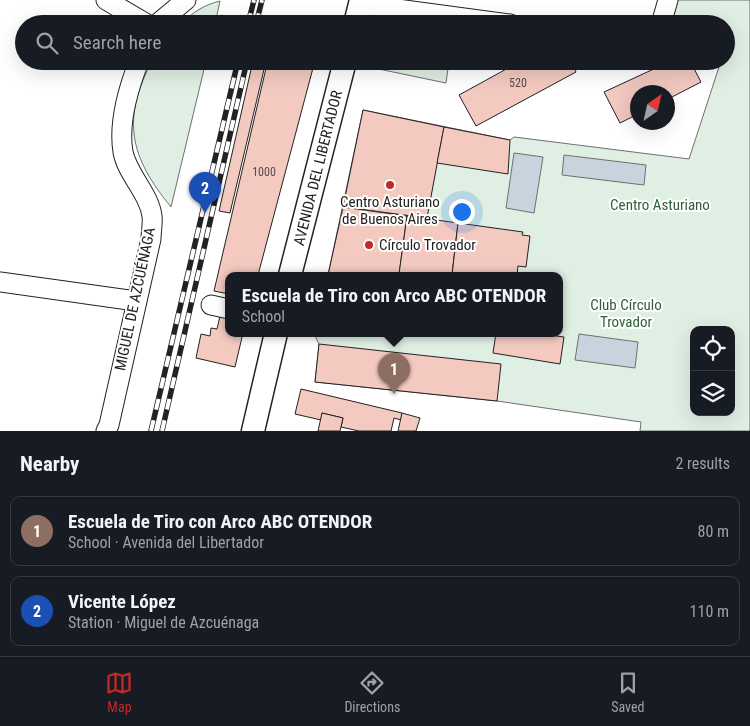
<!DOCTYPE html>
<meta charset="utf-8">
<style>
body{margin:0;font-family:"Roboto Condensed",sans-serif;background:#20242c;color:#f1f3f6}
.controls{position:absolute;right:15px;bottom:15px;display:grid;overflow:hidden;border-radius:10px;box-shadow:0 5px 20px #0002}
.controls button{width:45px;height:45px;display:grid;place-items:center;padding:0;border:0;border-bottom:1px solid #363941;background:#171b24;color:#f1f3f6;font:25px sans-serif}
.compass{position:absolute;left:630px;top:85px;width:45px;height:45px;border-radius:50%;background:#171b24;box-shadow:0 5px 20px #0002;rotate:34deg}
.you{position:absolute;left:461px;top:211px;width:18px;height:18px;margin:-12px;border:4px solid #fff;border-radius:50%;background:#1a73e8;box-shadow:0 0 0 8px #1a73e833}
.badge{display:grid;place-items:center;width:32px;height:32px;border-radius:50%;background:#c62828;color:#fff;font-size:16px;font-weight:700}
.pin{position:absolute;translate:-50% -41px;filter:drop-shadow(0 1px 2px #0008)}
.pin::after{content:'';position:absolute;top:26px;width:18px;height:15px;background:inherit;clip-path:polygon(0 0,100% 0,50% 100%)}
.popup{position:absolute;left:225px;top:272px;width:338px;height:65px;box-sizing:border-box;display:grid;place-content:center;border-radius:10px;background:#171b24;filter:drop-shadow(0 1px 4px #0005);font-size:16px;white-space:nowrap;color:#9ea1a6}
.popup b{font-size:19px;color:#f1f3f6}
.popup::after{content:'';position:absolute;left:50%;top:100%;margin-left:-10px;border:10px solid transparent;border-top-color:#171b24}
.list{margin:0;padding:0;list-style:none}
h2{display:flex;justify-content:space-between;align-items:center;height:65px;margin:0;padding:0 20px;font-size:21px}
h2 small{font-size:16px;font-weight:400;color:#9ea1a6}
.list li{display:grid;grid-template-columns:32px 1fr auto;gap:15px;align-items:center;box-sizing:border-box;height:70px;margin:0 10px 10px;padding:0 10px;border:1px solid #363941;border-radius:10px}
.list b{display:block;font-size:19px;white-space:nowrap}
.list p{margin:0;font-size:16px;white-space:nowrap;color:#9ea1a6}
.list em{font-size:16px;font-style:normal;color:#9ea1a6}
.icon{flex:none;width:28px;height:28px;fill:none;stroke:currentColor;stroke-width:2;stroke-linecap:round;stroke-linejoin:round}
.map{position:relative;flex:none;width:750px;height:431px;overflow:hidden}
.search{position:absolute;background:#171b24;box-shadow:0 5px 20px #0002;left:15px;right:15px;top:15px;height:55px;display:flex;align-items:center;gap:12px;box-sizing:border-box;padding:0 18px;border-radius:28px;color:#9ea1a6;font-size:19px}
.sheet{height:225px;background:#171b24}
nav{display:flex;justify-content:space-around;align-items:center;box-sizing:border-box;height:70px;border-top:1px solid #363941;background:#171b24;font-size:14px;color:#9ea1a6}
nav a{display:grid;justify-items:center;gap:2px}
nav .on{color:#c62828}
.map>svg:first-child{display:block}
.green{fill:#e0efe3;stroke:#6f6f6f;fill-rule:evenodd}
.water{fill:#c7d3dd;stroke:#6f6f6f}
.building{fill:#f3c9c0;stroke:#222}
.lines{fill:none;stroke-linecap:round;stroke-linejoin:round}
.minor-casing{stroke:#222;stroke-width:21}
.major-casing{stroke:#222;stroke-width:25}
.minor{stroke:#fff;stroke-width:19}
.major{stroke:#fff;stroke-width:22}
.rail-casing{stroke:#222;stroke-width:5.5}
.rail{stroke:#fff;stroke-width:4;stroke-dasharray:11;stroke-linecap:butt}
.poi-dot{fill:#c62828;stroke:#fff;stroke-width:2}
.labels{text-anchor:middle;stroke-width:4;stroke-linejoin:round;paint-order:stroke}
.number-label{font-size:12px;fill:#564c4a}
.street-label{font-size:15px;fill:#222;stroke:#fff}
.poi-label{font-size:15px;fill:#222;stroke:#fff}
.park-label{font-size:15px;fill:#2f5e38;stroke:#fff}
</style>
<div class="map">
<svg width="750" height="431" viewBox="0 0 750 431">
<rect width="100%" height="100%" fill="#fff"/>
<!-- green -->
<g class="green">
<path d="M668 0H750V431H640L641 422 497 401 315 382 319 344 316 338 317 333H559V275H328L363 110 510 140 514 137 689 159 719 67 706 61H726V24H661ZM694 330H731V412H694Z"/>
<path d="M220 1 215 24H181C193 12 204 5 220 1Z"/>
<path d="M152 61H206L171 207C130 157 121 120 152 61Z"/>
<path d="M370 61H449L446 83 369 67Z"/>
</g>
<!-- water -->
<g class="water">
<path d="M514 153 543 157 534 213 506 208Z"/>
<path d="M564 155 646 165 644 185 562 175Z"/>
<path d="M579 334 638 342 635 368 575 360Z"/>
</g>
<!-- building -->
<g class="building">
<path d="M221 15 231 18 229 24H219Z"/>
<path d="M253 61H266L230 213 219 211Z"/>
<path d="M521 61H571L576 72 476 126 459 95Z"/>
<path d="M671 61H690L701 82 668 99V92H638V114L620 123 604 92Z"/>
<path d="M267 64 313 68 258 275H229V294L214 291Z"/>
<path d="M363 110 444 127 427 218 343 207Z"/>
<path d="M444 127 510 140 508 174 437 163Z"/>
<path d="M343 207 407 216 399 275H328Z"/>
<path d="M407 216 458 223 452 275 399 274Z"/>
<path d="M458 223 523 232 522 235 530 236 526 267 518 266 517 275H452Z"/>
<path d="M220 316 229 318V333H243L235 367 196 358 201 334 210 336 211 328 217 329Z"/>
<path d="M496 333H535L564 337 560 364 493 353Z"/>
<path d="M319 344 501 364 497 401 315 382Z"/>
<path d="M301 389 402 413 401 420 394 418 391 431H359L341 427 343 418 322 413 321 420 295 414Z"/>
<path d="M322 413 343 418 340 431H318Z"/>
<path d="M402 413 420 418 416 431H398Z"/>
</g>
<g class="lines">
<!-- minor casing -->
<g class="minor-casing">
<g id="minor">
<path d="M106 0 147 24"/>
<path d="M360 4 510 24"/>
<path d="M157 24 186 0"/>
<path d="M661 24 668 0"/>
<path d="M0 282 136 301"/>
<path d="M211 305 229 309"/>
<path d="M106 431 109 425 151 239C151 232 153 223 152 216 149 193 127 174 123 152 118 122 128 89 139 61"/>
</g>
</g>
<!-- major casing -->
<g class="major-casing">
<g id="major">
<path d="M355 24 361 0"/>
<path d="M290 275 345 61"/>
<path d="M253 431 276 333"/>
</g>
</g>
<!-- minor -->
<use href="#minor" class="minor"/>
<!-- major -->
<use href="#major" class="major"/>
<!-- rail casing -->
<g class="rail-casing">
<g id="rail">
<path d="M248 24 254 0"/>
<path d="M256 24 262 0"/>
<path d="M151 431 238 61"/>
<path d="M162 431 247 61"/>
</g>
</g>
<!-- rail -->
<use href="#rail" class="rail"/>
</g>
<!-- markers -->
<g class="poi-dot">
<circle cx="390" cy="185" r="5"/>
<circle cx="369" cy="245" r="5"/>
</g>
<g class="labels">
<!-- number labels -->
<g class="number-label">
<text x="518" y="87">520</text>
<text x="264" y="176">1000</text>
</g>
<!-- street labels -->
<g class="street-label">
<text transform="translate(318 168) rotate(-76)" y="5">AVENIDA DEL LIBERTADOR</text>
<text transform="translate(135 299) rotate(-78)" y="5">MIGUEL DE AZCUÉNAGA</text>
</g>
<!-- poi labels -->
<g class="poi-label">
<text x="390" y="207">Centro Asturiano<tspan x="390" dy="17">de Buenos Aires</tspan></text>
<text x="379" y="250" text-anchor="start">Círculo Trovador</text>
</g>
<!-- park labels -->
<g class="park-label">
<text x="660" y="210">Centro Asturiano</text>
<text x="626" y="310">Club Círculo<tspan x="626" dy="17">Trovador</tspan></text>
</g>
</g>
</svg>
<div class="controls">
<button><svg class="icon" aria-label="locate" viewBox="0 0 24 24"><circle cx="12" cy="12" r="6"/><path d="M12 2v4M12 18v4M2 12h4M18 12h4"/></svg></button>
<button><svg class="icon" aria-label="layers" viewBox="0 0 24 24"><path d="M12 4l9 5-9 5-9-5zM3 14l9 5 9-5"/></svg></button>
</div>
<svg class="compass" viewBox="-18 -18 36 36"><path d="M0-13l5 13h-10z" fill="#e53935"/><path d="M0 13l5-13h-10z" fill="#9ea1a6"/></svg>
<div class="you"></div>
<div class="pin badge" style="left:394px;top:394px;background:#8d6e63">1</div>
<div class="popup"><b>Escuela de Tiro con Arco ABC OTENDOR</b>School</div>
<div class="pin badge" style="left:205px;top:213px;background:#1a4fb4">2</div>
<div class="search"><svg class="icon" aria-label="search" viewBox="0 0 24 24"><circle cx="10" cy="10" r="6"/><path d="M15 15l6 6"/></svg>Search here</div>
</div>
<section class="sheet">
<h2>Nearby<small>2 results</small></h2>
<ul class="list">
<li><span class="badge" style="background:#8d6e63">1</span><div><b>Escuela de Tiro con Arco ABC OTENDOR</b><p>School · Avenida del Libertador</p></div><em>80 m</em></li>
<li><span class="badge" style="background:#1a4fb4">2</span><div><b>Vicente López</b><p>Station · Miguel de Azcuénaga</p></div><em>110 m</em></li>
</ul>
</section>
<nav>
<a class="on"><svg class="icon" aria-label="map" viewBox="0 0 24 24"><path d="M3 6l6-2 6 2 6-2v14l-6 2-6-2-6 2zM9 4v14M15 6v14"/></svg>Map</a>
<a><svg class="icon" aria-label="directions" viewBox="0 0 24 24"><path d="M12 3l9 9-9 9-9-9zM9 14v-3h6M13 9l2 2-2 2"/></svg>Directions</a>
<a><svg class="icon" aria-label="saved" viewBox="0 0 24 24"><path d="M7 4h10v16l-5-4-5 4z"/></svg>Saved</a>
</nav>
